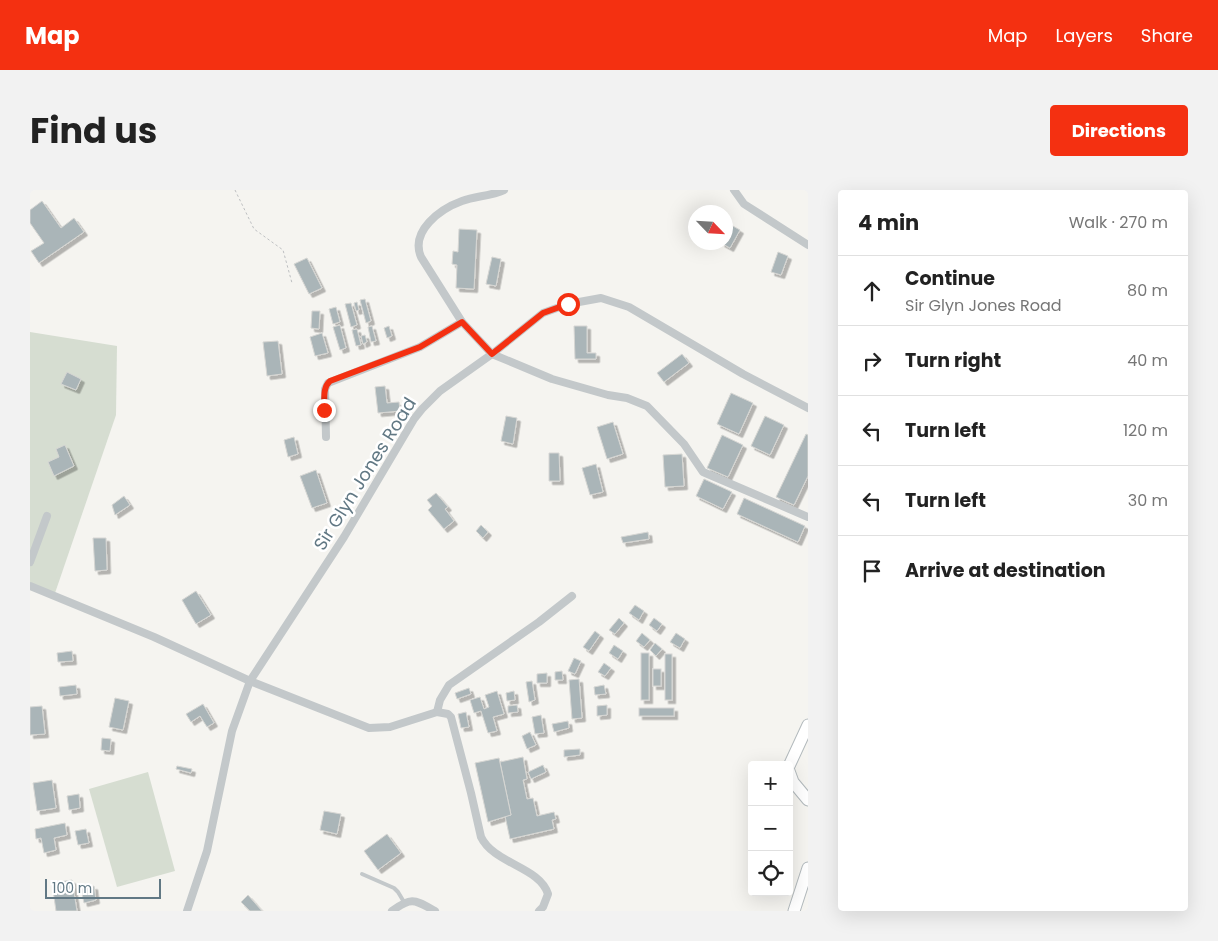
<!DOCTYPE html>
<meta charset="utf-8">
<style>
body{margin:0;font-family:Poppins,sans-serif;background:#f2f2f2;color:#222}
.controls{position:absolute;right:15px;bottom:15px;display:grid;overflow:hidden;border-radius:5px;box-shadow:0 5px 20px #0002}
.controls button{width:45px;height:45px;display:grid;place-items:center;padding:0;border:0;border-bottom:1px solid #e0e0e0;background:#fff;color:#222;font:25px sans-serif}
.compass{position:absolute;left:658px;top:15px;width:45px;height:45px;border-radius:50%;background:#fff;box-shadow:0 5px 20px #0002;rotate:115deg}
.scale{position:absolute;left:15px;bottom:12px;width:116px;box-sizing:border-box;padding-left:5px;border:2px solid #617884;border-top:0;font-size:14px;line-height:18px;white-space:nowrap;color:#617884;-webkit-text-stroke:4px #fff;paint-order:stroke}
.stop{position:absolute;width:15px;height:15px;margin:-11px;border:4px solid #f43011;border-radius:50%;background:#fff}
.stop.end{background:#f43011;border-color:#fff;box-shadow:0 1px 5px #0008}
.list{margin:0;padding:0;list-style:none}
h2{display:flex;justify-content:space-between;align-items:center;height:65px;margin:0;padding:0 20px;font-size:21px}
h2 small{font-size:16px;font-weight:400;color:#767676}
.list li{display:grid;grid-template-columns:32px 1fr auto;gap:15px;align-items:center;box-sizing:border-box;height:70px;padding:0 20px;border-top:1px solid #e0e0e0}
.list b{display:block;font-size:19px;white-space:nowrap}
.list p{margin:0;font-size:16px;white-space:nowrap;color:#767676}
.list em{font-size:16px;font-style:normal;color:#767676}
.icon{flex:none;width:28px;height:28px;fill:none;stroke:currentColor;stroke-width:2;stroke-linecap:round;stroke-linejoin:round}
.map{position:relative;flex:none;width:778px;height:721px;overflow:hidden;border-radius:5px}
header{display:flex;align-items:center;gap:30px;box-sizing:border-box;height:70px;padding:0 25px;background:#f43011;color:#fff}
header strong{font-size:24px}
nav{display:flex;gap:28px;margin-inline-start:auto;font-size:18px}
.intro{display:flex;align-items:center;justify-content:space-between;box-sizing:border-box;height:120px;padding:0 30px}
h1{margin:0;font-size:35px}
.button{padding:12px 22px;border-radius:5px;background:#f43011;color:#fff;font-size:18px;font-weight:700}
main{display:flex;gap:30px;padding:0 30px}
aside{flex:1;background:#fff;border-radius:5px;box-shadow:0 5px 20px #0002}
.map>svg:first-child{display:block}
.green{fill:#d6ddd1}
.building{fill:#aab5b8;stroke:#d6d6d3;filter:url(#shadow)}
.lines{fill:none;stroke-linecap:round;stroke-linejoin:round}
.secondary-casing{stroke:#b3babd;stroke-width:13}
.path{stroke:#bdbfc1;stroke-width:1;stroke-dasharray:2.5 2.5;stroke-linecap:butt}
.lane{stroke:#c3c8ca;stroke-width:4}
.street{stroke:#c3c8ca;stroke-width:8}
.secondary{stroke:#fff;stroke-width:11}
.route{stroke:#f43011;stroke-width:6}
.labels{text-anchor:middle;stroke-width:5;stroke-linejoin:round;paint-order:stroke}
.street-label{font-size:18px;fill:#617884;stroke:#fff}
</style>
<header>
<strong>Map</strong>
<nav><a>Map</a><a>Layers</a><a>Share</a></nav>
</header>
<div class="intro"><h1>Find us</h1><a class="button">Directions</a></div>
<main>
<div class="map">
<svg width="778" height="721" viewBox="0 0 778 721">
<defs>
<filter id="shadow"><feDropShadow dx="3.5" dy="3.5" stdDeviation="0" flood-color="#0004"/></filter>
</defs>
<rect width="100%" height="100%" fill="#f5f4f0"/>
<!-- green -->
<g class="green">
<path d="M0 142 87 156 86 225 24 406 0 396Z"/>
<path d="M118 582 145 681 87 697 59 599Z"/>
</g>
<!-- building -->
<g class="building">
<path d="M12 11 31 38 44 28 54 42 9 73 1 61 14 53 0 33V20Z"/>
<path d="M701 35 710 40 700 58 691 53 696 52V45Z"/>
<path d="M429 39 447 40 444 99 426 98 427 75 422 74 423 61 428 62Z"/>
<path d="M748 62 758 66 751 85 741 82Z"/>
<path d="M462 67 471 69 466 96 456 94Z"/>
<path d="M277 68 292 98 279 104 264 74Z"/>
<path d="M335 109 341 131 336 133 330 110Z"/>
<path d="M327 112 329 120 326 121 324 113Z"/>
<path d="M321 113 327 135 321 137 315 114Z"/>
<path d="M306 117 310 132 303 134 299 119Z"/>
<path d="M282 121H290L289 139 281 138Z"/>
<path d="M310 135 316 158 310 160 303 137Z"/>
<path d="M342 136 346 151 341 152 338 137Z"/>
<path d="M359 136 362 146 357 148 354 138Z"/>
<path d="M544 136H557V163H566V169H545Z"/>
<path d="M327 139 331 155 326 156 322 140Z"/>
<path d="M292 143 298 163 285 166 280 147Z"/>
<path d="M335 145 337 152 333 154 331 146Z"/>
<path d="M248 151 252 184 237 186 233 152Z"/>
<path d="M652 164 659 173 634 192 627 183Z"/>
<path d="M37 182 51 189 46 200 31 194Z"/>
<path d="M355 196 357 213 369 212 370 221 348 223 345 197Z"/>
<path d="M701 203 723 213 709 244 687 234Z"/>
<path d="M476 226 487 228 483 254 471 251Z"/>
<path d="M735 226 754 235 740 265 721 256Z"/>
<path d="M583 232 593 264 577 269 567 237Z"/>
<path d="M776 244 778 245V286L764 315 746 307Z"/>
<path d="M692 245 713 255 698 287 677 278Z"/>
<path d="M264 247 268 264 258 267 254 250Z"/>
<path d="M35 255 44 276 24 286 18 272 29 267 26 259Z"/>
<path d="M519 263H529L530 291H519Z"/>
<path d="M652 264 654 296 635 297 633 265Z"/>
<path d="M566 274 573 302 560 305 552 278Z"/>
<path d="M286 280 297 313 282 318 270 286Z"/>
<path d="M674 289 702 302 693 319 666 306Z"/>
<path d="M406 303 418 317 415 319 424 331 414 339 398 320 402 316 397 310Z"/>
<path d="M94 306 100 315 85 325 82 315Z"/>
<path d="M714 308 775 336 768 352 707 324Z"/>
<path d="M451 335 458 342 453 348 446 341Z"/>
<path d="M618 342 619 349 593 353 591 347Z"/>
<path d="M63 348H76L77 380 65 381Z"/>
<path d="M166 401 181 425 166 434 152 410Z"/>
<path d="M605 415 614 421 609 430 599 423Z"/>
<path d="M589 428 594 433 585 444 579 440Z"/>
<path d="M624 428 632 434 627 441 619 435Z"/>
<path d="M565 441 570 445 559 461 553 457Z"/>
<path d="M612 443 620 450 614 457 606 451Z"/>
<path d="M646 443 655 449 650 458 640 452Z"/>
<path d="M625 453 632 459 626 466 620 460Z"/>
<path d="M584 455 593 461 588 469 579 463Z"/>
<path d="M42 461 43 471 28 472 27 463Z"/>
<rect x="611" y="463" width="8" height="47"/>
<rect x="635" y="464" width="7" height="46"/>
<path d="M544 468 551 471 545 484 538 481Z"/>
<path d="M574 473 581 478 575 486 568 482Z"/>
<rect x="623" y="479" width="8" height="17"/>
<path d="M532 481 533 490H525V482Z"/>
<path d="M517 483V493H507V484Z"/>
<path d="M549 489 552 528 542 529 539 490Z"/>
<path d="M502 491 505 510 499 512 496 492Z"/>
<path d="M46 495 47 504 30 506 29 497Z"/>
<path d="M574 495 576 504 565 505 564 497Z"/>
<path d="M439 498 441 504 427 509 425 503Z"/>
<path d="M467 501 474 524 463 527 467 541 458 543 451 521 444 523 440 510 450 507 454 519 459 517 455 505Z"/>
<path d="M484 501 485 510 477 511 476 503Z"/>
<path d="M85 508 99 511 93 540 79 537Z"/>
<path d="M173 514 184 533 177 537 170 526 161 532 156 524Z"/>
<path d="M487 515 488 522 478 523V516Z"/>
<path d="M577 515V525L567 526V516Z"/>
<path d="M12 516 15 544 0 545V517Z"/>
<rect x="609" y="518" width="35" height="8"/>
<path d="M436 522 439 537 431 538 428 524Z"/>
<path d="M511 525 514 543 505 544 502 527Z"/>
<path d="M538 531 539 538 524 542 522 534Z"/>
<path d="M500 542 506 555 497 559 492 546Z"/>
<path d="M72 548 81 549 80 561 71 560Z"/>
<path d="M550 559V565L534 567V560Z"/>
<path d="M493 567 497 589 493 590 497 609 503 608 507 626 524 622 526 629 522 630 524 639 480 649 475 626 481 625 470 572Z"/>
<path d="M469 568 481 625 458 632 445 573Z"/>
<path d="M513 575 516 582 501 589 498 582Z"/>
<path d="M147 576 162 579 161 583 146 579Z"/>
<path d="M22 590 26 618 7 621 3 593Z"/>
<path d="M49 604 50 618 39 620 37 606Z"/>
<path d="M294 621 311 624 307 644 290 640Z"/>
<path d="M35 633 37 645 24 648 26 660 14 663 11 648 6 649 5 639Z"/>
<path d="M56 639 59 653 48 655 45 641Z"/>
<path d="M357 644 371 663 348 680 334 661Z"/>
<path d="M42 690 47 721H26L22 693Z"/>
<path d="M64 696 66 710 54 713 51 699Z"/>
<path d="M218 705 232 721H220L211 712Z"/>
</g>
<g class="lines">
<!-- secondary casing -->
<g class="secondary-casing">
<g id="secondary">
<path d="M759 576 778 535"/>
<path d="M759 581 763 592 778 610"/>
<path d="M764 721 778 678"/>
</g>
</g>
<!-- path -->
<path class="path" d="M205 0 224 39 253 60 262 93"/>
<!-- lane -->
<path class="lane" d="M332 684 364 698 368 702 374 712"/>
<!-- street -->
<g class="street">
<path d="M474 0C461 6 446 6 432 11 410 19 380 41 391 67L432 132 462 164 522 189 578 205 597 208 617 216 654 254 673 282 778 327"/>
<path d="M704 0 714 14 778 55"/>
<path d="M296 247 295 199 298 193 390 157 432 132"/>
<path d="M0 372 17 326"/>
<path d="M0 396 124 447 220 491 339 538 360 537 407 522 418 524 421 527 441 603 451 647C464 674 510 677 518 704L513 717 509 721"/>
<path d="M407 522 410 510 419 495 509 432 542 406"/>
<path d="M157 721 177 661 202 541 220 491 314 347 384 229 392 219 410 201 462 164 513 123 538 114 571 108 599 117 713 184 778 218"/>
<path d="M362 721C382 706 385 710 405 721"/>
</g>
<!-- secondary -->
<use href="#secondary" class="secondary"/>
</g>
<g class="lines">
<!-- route -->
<path class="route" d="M294 220C295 210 292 198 300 191L390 157 432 132 462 164 513 123 538 114"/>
</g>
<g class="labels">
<!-- street labels -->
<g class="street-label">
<text transform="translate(335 284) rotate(-58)" y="6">Sir Glyn Jones Road</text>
</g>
</g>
</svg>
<div class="controls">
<button>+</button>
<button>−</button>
<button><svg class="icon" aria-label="locate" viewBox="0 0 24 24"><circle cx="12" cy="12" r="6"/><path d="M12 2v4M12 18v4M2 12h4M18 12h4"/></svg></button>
</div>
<svg class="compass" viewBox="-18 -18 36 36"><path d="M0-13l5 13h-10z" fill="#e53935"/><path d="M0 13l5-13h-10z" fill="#767676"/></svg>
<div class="scale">100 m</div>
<div class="stop" style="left:538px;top:114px"></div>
<div class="stop end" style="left:294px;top:220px"></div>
</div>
<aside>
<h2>4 min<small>Walk · 270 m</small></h2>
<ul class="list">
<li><svg class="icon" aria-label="ahead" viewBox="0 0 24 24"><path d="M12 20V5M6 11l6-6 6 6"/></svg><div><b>Continue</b><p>Sir Glyn Jones Road</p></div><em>80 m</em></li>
<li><svg class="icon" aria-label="right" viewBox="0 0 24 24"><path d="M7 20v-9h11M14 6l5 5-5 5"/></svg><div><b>Turn right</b></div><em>40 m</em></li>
<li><svg class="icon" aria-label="left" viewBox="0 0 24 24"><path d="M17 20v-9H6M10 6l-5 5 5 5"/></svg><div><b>Turn left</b></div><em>120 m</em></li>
<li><svg class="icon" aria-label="left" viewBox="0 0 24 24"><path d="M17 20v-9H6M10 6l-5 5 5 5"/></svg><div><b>Turn left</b></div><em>30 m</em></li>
<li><svg class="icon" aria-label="arrive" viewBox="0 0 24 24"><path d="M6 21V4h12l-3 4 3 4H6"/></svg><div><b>Arrive at destination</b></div></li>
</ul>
</aside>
</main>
